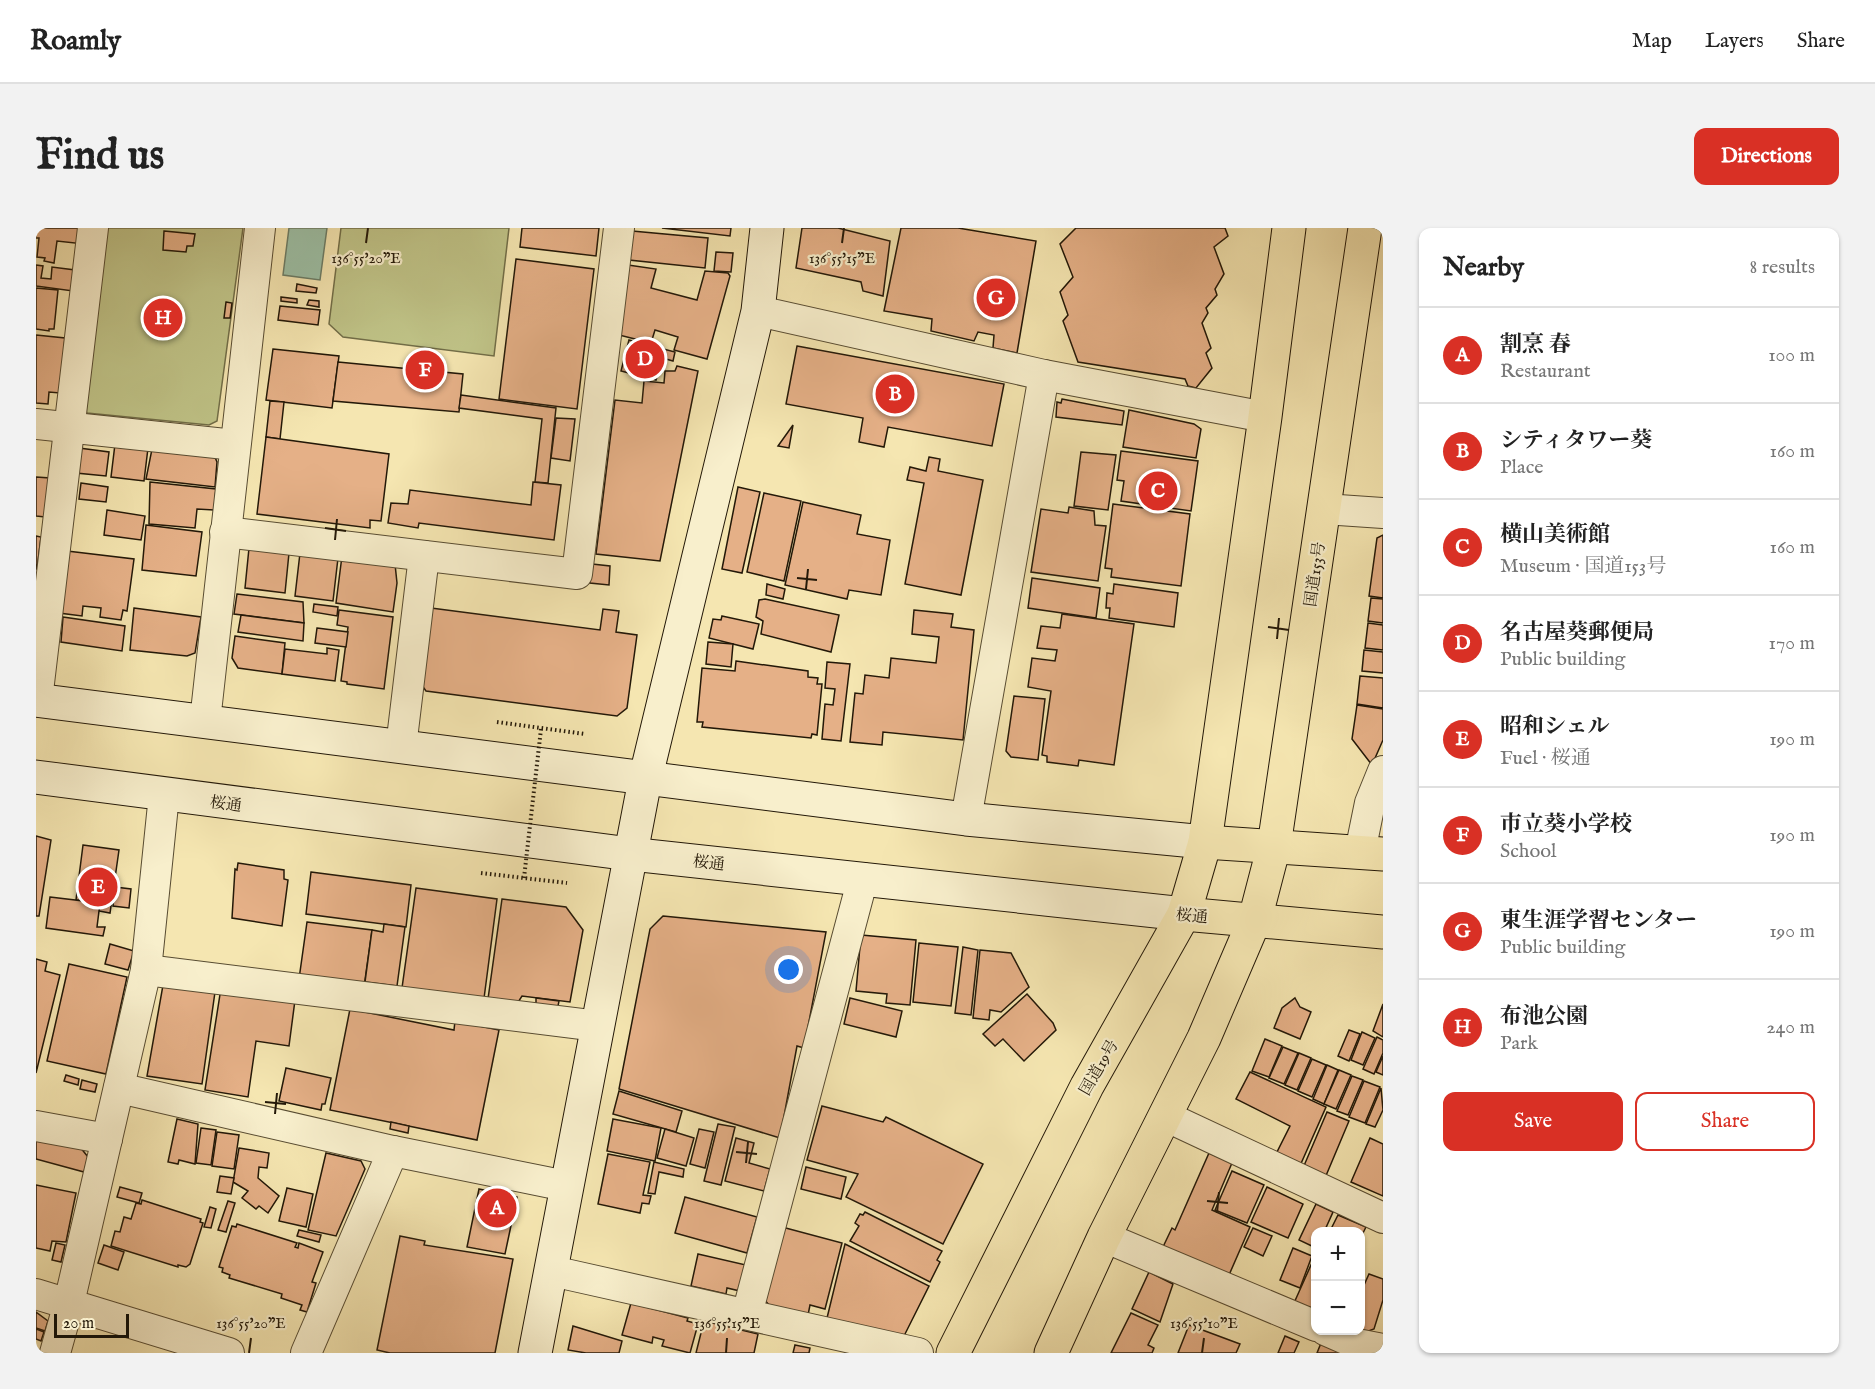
<!DOCTYPE html>
<meta charset="utf-8">
<style>
body{margin:0;font-family:"IM FELL English","Noto Serif JP",serif;background:#f2f2f2;color:#222}
.controls{position:absolute;right:18px;bottom:18px;display:grid;overflow:hidden;border-radius:12px;box-shadow:0 2px 4px #0004}
.controls button{width:54px;height:54px;display:grid;place-items:center;padding:0;border:0;border-bottom:2px solid #e0e0e0;background:#fff;color:#222;font:30px sans-serif}
.scale{position:absolute;left:18px;bottom:15px;width:75px;box-sizing:border-box;padding-left:6px;border:3px solid #231808;border-top:0;font-size:16px;line-height:21px;white-space:nowrap;color:#231808;-webkit-text-stroke:4px #f8efcc;paint-order:stroke}
.you{position:absolute;left:753px;top:742px;width:21px;height:21px;margin:-15px;border:4px solid #fff;border-radius:50%;background:#1a73e8;box-shadow:0 0 0 9px #1a73e833}
.badge{display:grid;place-items:center;width:39px;height:39px;border-radius:50%;background:#d93025;color:#fff;font-size:20px;font-weight:700}
.pin{position:absolute;translate:-50% -50%;border:3px solid #fff;box-shadow:0 2px 6px #0006}
.list{margin:0;padding:0;list-style:none}
h2{display:flex;justify-content:space-between;align-items:center;height:78px;margin:0;padding:0 24px;font-size:26px}
h2 small{font-size:20px;font-weight:400;color:#767676}
.list li{display:grid;grid-template-columns:39px 1fr auto;gap:18px;align-items:center;box-sizing:border-box;height:96px;padding:0 24px;border-top:2px solid #e0e0e0}
.list b{display:block;font-size:22px;white-space:nowrap}
.list p{margin:0;font-size:20px;white-space:nowrap;color:#767676}
.list em{font-size:20px;font-style:normal;color:#767676}
.actions{display:flex;gap:12px;padding:18px 24px}
.actions a{flex:1;padding:14px 0;border:2px solid #d93025;border-radius:12px;text-align:center;font-size:21px;color:#d93025}
.actions .main{background:#d93025;color:#fff}
.map{position:relative;flex:none;width:1347px;height:1125px;overflow:hidden;border-radius:12px}
header{display:flex;align-items:center;gap:36px;box-sizing:border-box;height:84px;padding:0 30px;background:#fff;border-bottom:2px solid #e0e0e0}
header strong{font-size:28px}
nav{display:flex;gap:33px;margin-inline-start:auto;font-size:21px}
.intro{display:flex;align-items:center;justify-content:space-between;box-sizing:border-box;height:144px;padding:0 36px}
h1{margin:0;font-size:42px}
.button{padding:15px 27px;border-radius:12px;background:#d93025;color:#fff;font-size:21px;font-weight:700}
main{display:flex;gap:36px;padding:0 36px}
aside{flex:1;background:#fff;border-radius:12px;box-shadow:0 2px 4px #0004}
.map>svg:first-child{display:block}
.green{fill:#c0c488;stroke:#726e48;stroke-width:1.5}
.water{fill:#9dc0a6;stroke:#6c7d67;stroke-width:1.5}
.building{fill:#e5b087;stroke:#231808;stroke-width:1.5}
.lines{fill:none;stroke-linecap:round;stroke-linejoin:round}
.street-casing{stroke:#584c32;stroke-width:32}
.secondary-casing{stroke:#231808;stroke-width:35}
.highway-casing{stroke:#231808;stroke-width:35}
.path{stroke:#231808;stroke-width:4;stroke-dasharray:1.5 3;stroke-linecap:butt}
.street{stroke:#f8efcc;stroke-width:30}
.secondary{stroke:#f8efcc;stroke-width:33}
.highway{stroke:#f5e6b1;stroke-width:33}
.path-bridge{stroke:#231808;stroke-width:4;stroke-dasharray:1.5 3;stroke-linecap:butt}
.ticks{fill:none;stroke:#231808;stroke-width:2}
.labels{text-anchor:middle;stroke-width:4.5;stroke-linejoin:round;paint-order:stroke}
.street-label{font-size:16px;fill:#231808;stroke:#f8efcc}
.ticks-label{font-size:15px;text-anchor:middle;fill:#231808;stroke:#f8efcc;stroke-width:4.5;stroke-linejoin:round;paint-order:stroke}
</style>
<header>
<strong>Roamly</strong>
<nav><a>Map</a><a>Layers</a><a>Share</a></nav>
</header>
<div class="intro"><h1>Find us</h1><a class="button">Directions</a></div>
<main>
<div class="map">
<svg width="1347" height="1125" viewBox="0 0 1347 1125">
<rect width="100%" height="100%" fill="#f5e6b1"/>
<filter id="stains"><feTurbulence type="fractalNoise" baseFrequency=".00333" numOctaves="4"/><feColorMatrix values="0 0 0 0 .2 0 0 0 0 .09 0 0 0 0 .02 0 0 0 .5 -.17"/></filter>
<radialGradient id="worn" r=".72"><stop offset=".6" stop-color="#630" stop-opacity="0"/><stop offset="1" stop-color="#630" stop-opacity=".3"/></radialGradient>
<!-- green -->
<g class="green">
<path d="M70 0H207L181 193 173 197 51 185 48 180Z"/>
<path d="M305 0H473L458 128 307 109 293 96Z"/>
</g>
<!-- water -->
<path class="water" d="M253 0H291L284 52 247 47Z"/>
<!-- building -->
<g class="building">
<path d="M0 0H50L48 16 21 13 18 35 8 33 9 30 1 29 3 10H0Z"/>
<path d="M486 0H563L560 28 484 19Z"/>
<path d="M626 0H695L694 8Z"/>
<path d="M766 0H802L854 13 847 68 827 63 825 54 760 40Z"/>
<path d="M865 0H922L1000 13 981 125 957 120 958 107 942 104 938 113 895 103 896 91 848 83Z"/>
<path d="M1040 0H1189L1192 8 1178 19 1188 46 1179 61 1181 67 1170 80 1172 85 1166 95 1175 120 1170 125 1176 140 1160 160 1152 158 1149 151 1042 134 1027 93 1032 87 1024 64 1037 49 1024 16Z"/>
<path d="M128 3 159 6 157 18H151L150 24 127 22Z"/>
<path d="M596 3 672 10 669 40 593 32Z"/>
<path d="M680 24 697 25 695 44 678 43Z"/>
<path d="M480 31 558 41 541 181 463 171Z"/>
<path d="M0 37 7 38 5 50 15 51 16 39 39 42 37 63 0 58Z"/>
<path d="M592 37 620 41 615 60 661 72 669 43 692 45 694 48 671 131 638 122 642 109 619 102 615 115 583 107Z"/>
<path d="M261 56 281 60 280 65 260 63Z"/>
<path d="M0 60 22 62 18 101H13V103L0 101Z"/>
<path d="M245 69 261 71V75L245 73Z"/>
<path d="M273 72 283 73V79L271 77Z"/>
<path d="M190 74 196 75 194 90H188Z"/>
<path d="M244 78 284 82 282 97 242 92Z"/>
<path d="M0 107 29 110 24 165 13 164 12 176 0 175Z"/>
<path d="M593 112 639 124 637 133 630 131 629 136 625 135 620 152 585 143Z"/>
<path d="M761 118 968 156 956 218 852 199 848 219 823 214 827 190 750 176Z"/>
<path d="M237 121 303 128 296 180 230 172Z"/>
<path d="M302 134 427 146 423 184 297 173Z"/>
<path d="M641 138 662 143 624 333 560 326 579 172 606 175 608 153 628 155 629 143H639Z"/>
<path d="M425 167 520 180 512 255 499 254 506 191 423 180Z"/>
<path d="M1026 171 1088 183 1086 197 1020 189 1021 174 1025 175Z"/>
<path d="M234 173 248 174 244 211 230 209Z"/>
<path d="M1093 182 1158 196 1165 201 1160 230 1087 219Z"/>
<path d="M520 190 539 191 534 233 515 230Z"/>
<path d="M757 197 753 220 742 218Z"/>
<path d="M230 209 353 226 345 293 334 292V300L221 286Z"/>
<path d="M79 216 112 220 108 253 75 249Z"/>
<path d="M43 220 73 224 70 248 40 245Z"/>
<path d="M116 221 178 227 181 234 179 259 110 251Z"/>
<path d="M1085 223 1162 233 1155 283 1085 273 1088 253 1081 252Z"/>
<path d="M1045 224 1080 227 1072 282 1038 278Z"/>
<path d="M893 229 904 231 902 243 947 252 925 367 869 356 888 255 871 252 874 239 890 243Z"/>
<path d="M0 249 14 250 9 289 0 288Z"/>
<path d="M114 254 180 261 178 282 161 281 159 300 113 296Z"/>
<path d="M497 254 525 257 518 312 383 295 382 300 352 295 355 275 372 276 374 262 495 277Z"/>
<path d="M45 255 72 259 70 274 43 271Z"/>
<path d="M702 259 724 264 706 345 686 341Z"/>
<path d="M728 265 765 273 748 353 711 344Z"/>
<path d="M767 274 825 287 821 306 854 312 845 367 813 362 811 371 749 357Z"/>
<path d="M1077 276 1154 286 1145 358 1075 349 1076 341 1069 340Z"/>
<path d="M1033 279 1058 283 1059 297 1070 298 1062 353 995 344 1005 281 1032 285Z"/>
<path d="M71 282 109 288 105 312 68 307Z"/>
<path d="M110 297 166 304 160 348 106 342Z"/>
<path d="M1347 307V370L1333 368 1341 310Z"/>
<path d="M0 308 5 309 1 341H0Z"/>
<path d="M213 320 253 325 249 365 209 360Z"/>
<path d="M31 323 98 331 91 383 87 382 85 392 64 389 65 380 47 378 46 388 23 385Z"/>
<path d="M264 325 302 330 297 373 259 368Z"/>
<path d="M306 328 359 336 361 355 357 384 300 375Z"/>
<path d="M556 336 574 338 573 357 554 355Z"/>
<path d="M996 350 1064 360 1060 390 992 380Z"/>
<path d="M731 356 749 361 747 371 730 367Z"/>
<path d="M1078 356 1142 365 1138 399 1073 390 1074 380H1070L1071 365 1077 366Z"/>
<path d="M201 366 267 374 268 395 198 386Z"/>
<path d="M1335 370 1347 371V395L1332 393Z"/>
<path d="M729 371 803 387 795 424 725 406 727 393 720 389 723 372Z"/>
<path d="M278 376 302 379 301 388 277 384Z"/>
<path d="M98 380 165 389 159 425 151 428 94 422Z"/>
<path d="M395 380 564 402 567 381 583 383 580 404 601 407 591 480 581 488 390 463 385 456Z"/>
<path d="M303 382 357 389 348 461 311 456V454L305 453 312 399 301 397Z"/>
<path d="M878 382 917 386 915 399 938 402 927 512 847 504 846 517 814 514 819 465 827 466 829 447 853 450 855 430 900 435 903 409 876 406Z"/>
<path d="M1026 386 1098 396 1078 537 1043 532 1042 538 1011 534V528L1006 527 1015 463 992 459 996 430 1019 433 1021 422 1001 420 1005 398 1024 400Z"/>
<path d="M205 387 268 395 267 413 202 404Z"/>
<path d="M686 388 723 396 717 421 673 410 677 391 685 392Z"/>
<path d="M27 389 89 398 86 423 25 414Z"/>
<path d="M1332 395 1347 397V422L1329 420Z"/>
<path d="M281 400 312 404 310 419 279 415Z"/>
<path d="M199 408 249 415 246 446 202 440 196 430Z"/>
<path d="M672 414 697 416 695 439 670 436Z"/>
<path d="M291 420 303 422 299 453 246 446 249 421 291 426Z"/>
<path d="M1328 422 1347 424V445L1326 443Z"/>
<path d="M700 433 772 443V449L782 450 781 456H786L781 507 776 506 775 510 666 499 667 494H661L666 440 699 443Z"/>
<path d="M791 434 814 436 805 513 786 511 789 476 797 477 799 461 789 460Z"/>
<path d="M1324 448 1347 450V480L1321 476Z"/>
<path d="M978 468 1009 471 1002 532 975 529 970 523Z"/>
<path d="M1321 477 1347 481V512L1336 537 1316 511Z"/>
<path d="M0 608 15 612 3 688H0Z"/>
<path d="M47 617 83 622 74 685 63 683 64 675 40 672Z"/>
<path d="M202 635 248 642V651L252 652 246 698 196 690 199 641 201 642Z"/>
<path d="M275 644 375 657 370 699 270 686Z"/>
<path d="M79 659 95 661 93 680 77 678Z"/>
<path d="M380 660 461 671 447 778 365 767Z"/>
<path d="M14 669 64 675 61 699H69L67 708 10 700Z"/>
<path d="M466 671 530 679 547 702 534 774 486 768 477 782 451 778Z"/>
<path d="M627 688 790 704 768 820 761 818 744 910 583 861 614 701Z"/>
<path d="M271 694 336 702 328 759 263 751Z"/>
<path d="M348 696 369 699 361 758 329 754 336 702 347 704Z"/>
<path d="M825 707 880 712 874 777 850 775 851 766 820 763Z"/>
<path d="M883 715 922 719 915 778 877 774Z"/>
<path d="M74 716 98 723 92 742 69 736Z"/>
<path d="M927 719 942 722 935 787 919 785Z"/>
<path d="M944 722 975 725 993 759 965 784 954 782 953 792 937 790Z"/>
<path d="M0 731 11 734 9 743 24 747 0 845Z"/>
<path d="M33 736 91 749 70 846 11 833Z"/>
<path d="M127 757 179 764 166 856 111 848Z"/>
<path d="M185 760 259 772 253 818 220 813 212 869 169 862Z"/>
<path d="M991 766 1017 795 1020 802 988 833 967 811 959 818 947 806Z"/>
<path d="M500 770 523 773 522 778 500 777Z"/>
<path d="M814 770 866 783 860 809 808 796Z"/>
<path d="M1259 770 1264 779 1275 784 1264 811 1238 800 1246 780Z"/>
<path d="M1347 776V809L1337 803Z"/>
<path d="M314 781 418 802 419 793 463 802 441 912 294 882Z"/>
<path d="M1313 802 1324 806 1313 833 1302 828Z"/>
<path d="M1326 804 1339 810 1327 837 1315 832Z"/>
<path d="M1341 809 1347 812V825L1338 846 1327 841Z"/>
<path d="M1229 811 1246 818 1233 849 1216 843Z"/>
<path d="M1247 819 1262 825 1248 856 1233 850Z"/>
<path d="M1263 825 1275 830 1261 862 1249 857Z"/>
<path d="M1347 828V847L1340 844Z"/>
<path d="M1276 831 1290 837 1276 869 1262 863Z"/>
<path d="M1291 837 1302 842 1288 876 1277 871Z"/>
<path d="M250 840 295 850 289 876H286L285 882 243 873Z"/>
<path d="M1303 842 1315 847 1300 881 1288 876Z"/>
<path d="M1214 844 1290 879 1263 940 1239 928 1254 898 1200 871Z"/>
<path d="M30 847 43 851 42 857 28 853Z"/>
<path d="M1316 848 1327 852 1312 887 1301 883Z"/>
<path d="M46 852 61 856 59 864 44 861Z"/>
<path d="M1328 853 1344 859 1329 895 1313 889Z"/>
<path d="M1345 860 1347 882 1339 899 1330 896Z"/>
<path d="M583 863 646 883 640 904 577 886Z"/>
<path d="M786 878 847 894 850 889 947 936 907 1016 810 969 822 946 771 932Z"/>
<path d="M1291 884 1313 893 1289 950 1267 940Z"/>
<path d="M141 891 162 896 159 936 143 932 142 936 132 934Z"/>
<path d="M577 891 625 900 619 933 571 923Z"/>
<path d="M355 894 373 898 372 905 354 901Z"/>
<path d="M682 896 699 899 685 957 668 953Z"/>
<path d="M165 900 180 902 175 937 160 935Z"/>
<path d="M629 901 658 910 650 938 621 930Z"/>
<path d="M663 901 678 904 669 940 654 936Z"/>
<path d="M181 904 203 907 198 941 176 938Z"/>
<path d="M700 910 718 915 713 935 734 941 728 963 689 953Z"/>
<path d="M1334 910 1347 916V968L1315 954Z"/>
<path d="M0 911 44 919 52 929 48 944 0 931Z"/>
<path d="M203 920 233 925 231 940 223 939 222 950 243 968 232 985 223 978 220 981 206 970 212 963 197 954Z"/>
<path d="M290 925 325 933 329 941 300 1008 272 1002Z"/>
<path d="M1173 925 1196 935 1176 982 1214 999 1193 1047 1126 1021 1136 1000 1139 1002Z"/>
<path d="M572 926 614 934 607 967 615 968 613 976 606 975 604 985 562 976Z"/>
<path d="M618 934 648 941 647 949 623 944 619 966 612 965Z"/>
<path d="M770 939 810 949 805 971 765 961Z"/>
<path d="M1196 943 1228 957 1211 995 1179 982Z"/>
<path d="M184 948 198 950 195 966 181 964Z"/>
<path d="M0 957 40 965 30 1014 16 1013 14 1023 0 1020Z"/>
<path d="M84 959 106 965 103 975 81 969Z"/>
<path d="M1231 959 1267 976 1252 1010 1215 994Z"/>
<path d="M251 960 277 966 270 999 243 993Z"/>
<path d="M443 961 481 969 469 1026 431 1019Z"/>
<path d="M649 969 721 989 711 1025 639 1005Z"/>
<path d="M106 972 165 991 164 994 167 995 154 1036 150 1039 142 1037V1039L75 1018 79 1003 84 1004 88 989 95 991 100 975 105 976Z"/>
<path d="M192 973 199 975 190 1004 182 1002Z"/>
<path d="M1280 976 1297 984 1288 1004H1280V1020L1263 1012Z"/>
<path d="M174 979 180 981 175 1000 168 999Z"/>
<path d="M829 984 906 1023 901 1032 904 1034 894 1054 814 1013 823 998 819 995 824 986 827 987Z"/>
<path d="M1302 987 1330 999 1324 1011V1004L1294 1003Z"/>
<path d="M201 996 261 1015 259 1019 262 1020 263 1015 287 1024 276 1054 280 1055 271 1084 264 1082 266 1077 245 1070 246 1066 193 1050 194 1047 186 1044 187 1040 183 1039 196 998 200 999Z"/>
<path d="M746 999 806 1015 789 1081 774 1077 772 1087 733 1077 727 1070Z"/>
<path d="M1217 1000 1236 1008 1227 1028 1208 1019Z"/>
<path d="M263 1002 285 1007 283 1014 261 1008Z"/>
<path d="M364 1008 389 1013 388 1017 477 1031 459 1125H354L341 1122Z"/>
<path d="M20 1015 29 1017 25 1034 16 1032Z"/>
<path d="M809 1016 893 1058 868 1108 791 1090Z"/>
<path d="M68 1017 88 1024 82 1042 62 1035Z"/>
<path d="M1257 1020 1276 1028 1264 1060 1244 1052Z"/>
<path d="M662 1026 710 1037 704 1063 691 1060 690 1066 655 1058Z"/>
<path d="M1279 1028 1280 1029V1084L1258 1075Z"/>
<path d="M1113 1044 1137 1056 1124 1094 1096 1081Z"/>
<path d="M1333 1046 1347 1051V1072L1338 1101 1327 1105 1324 1102V1066Z"/>
<path d="M595 1075 652 1090 651 1093 662 1096 654 1125 626 1118 628 1112 617 1109 616 1115 586 1107Z"/>
<path d="M0 1084 12 1093 9 1103 0 1100Z"/>
<path d="M1095 1085 1122 1097 1112 1117 1118 1120 1116 1125H1075Z"/>
<path d="M668 1093 722 1106 718 1125H660Z"/>
<path d="M1153 1097 1204 1116 1200 1125H1142Z"/>
<path d="M537 1098 586 1113 583 1125H550L532 1122Z"/>
<path d="M0 1101 8 1104 5 1113 0 1111Z"/>
<path d="M1249 1108 1263 1114 1258 1125H1242Z"/>
<path d="M1285 1115 1311 1125H1281Z"/>
<path d="M759 1117 774 1120 773 1125H757Z"/>
</g>
<g class="lines">
<!-- street casing -->
<g class="street-casing">
<g id="street">
<path d="M722 83 1008 147 1229 189"/>
<path d="M0 196 199 217"/>
<path d="M1288 281 1347 285"/>
<path d="M189 304 541 346 583 0"/>
<path d="M1 472 57 0"/>
<path d="M169 493 224 0"/>
<path d="M365 519 388 328"/>
<path d="M930 591 1008 147"/>
<path d="M1324 624 1334 575 1347 543"/>
<path d="M110 742 562 798"/>
<path d="M83 860 357 923 530 958"/>
<path d="M1129 888 1347 990"/>
<path d="M0 898 71 911"/>
<path d="M1068 1009 1280 1098"/>
<path d="M516 1043 882 1125"/>
<path d="M0 1066 193 1125"/>
<path d="M711 1086 827 650"/>
<path d="M1289 1102 1321 1116 1347 1121"/>
<path d="M19 1125 33 1075 110 742 128 567"/>
<path d="M270 1125 357 923"/>
</g>
</g>
<!-- secondary casing -->
<g class="secondary-casing">
<g id="secondary">
<path d="M0 472 930 591 1169 614"/>
<path d="M0 549 594 626 1148 686"/>
<path d="M499 1125 609 552 722 83 731 0"/>
</g>
</g>
<!-- highway casing -->
<g class="highway-casing">
<g id="highway">
<path d="M1169 614 1347 626"/>
<path d="M1148 686 1347 704"/>
<path d="M917 1125 1051 858 1148 686 1169 614 1229 189 1253 0"/>
<path d="M1015 1125 1068 1009 1168 810 1219 691 1238 618 1329 0"/>
</g>
</g>
<!-- path -->
<g class="path">
<path d="M461 494 549 506"/>
<path d="M445 645 531 655"/>
</g>
<!-- street -->
<use href="#street" class="street"/>
<!-- secondary -->
<use href="#secondary" class="secondary"/>
<!-- highway -->
<use href="#highway" class="highway"/>
<!-- path-bridge -->
<path class="path-bridge" d="M488 650 505 501"/>
</g>
<!-- ticks -->
<path class="ticks" d="M330 15 332 0M806 15 808 0M289 300 310 303M299 312 301 291M761 350 781 352M770 361 772 341M1232 399 1253 402M1241 411 1243 390M229 874 250 876M239 886 241 865M700 924 721 926M710 935 712 914M1171 973 1192 975M1181 985 1183 964M213 1125 215 1110M690 1125 691 1110M1166 1125 1168 1110"/>
<g class="labels">
<!-- street labels -->
<g class="street-label">
<text transform="translate(1278 346) rotate(-82)" y="6">国道153号</text>
<text transform="translate(190 575) rotate(7)" y="6">桜通</text>
<text transform="translate(673 634) rotate(6)" y="6">桜通</text>
<text transform="translate(1156 687) rotate(5)" y="6">桜通</text>
<text transform="translate(1062 839) rotate(-60)" y="6">国道19号</text>
</g>
</g>
<g class="ticks-label">
<text x="330" y="35">136°55'20"E</text>
<text x="806" y="35">136°55'15"E</text>
<text x="215" y="1100">136°55'20"E</text>
<text x="691" y="1100">136°55'15"E</text>
<text x="1168" y="1100">136°55'10"E</text>
</g>
<rect width="100%" height="100%" filter="url(#stains)"/>
<rect width="100%" height="100%" fill="url(#worn)"/>
</svg>
<div class="controls">
<button>+</button>
<button>−</button>
</div>
<div class="scale">20 m</div>
<div class="you"></div>
<div class="pin badge" style="left:461px;top:980px">A</div>
<div class="pin badge" style="left:859px;top:166px">B</div>
<div class="pin badge" style="left:1122px;top:263px">C</div>
<div class="pin badge" style="left:609px;top:131px">D</div>
<div class="pin badge" style="left:62px;top:659px">E</div>
<div class="pin badge" style="left:389px;top:142px">F</div>
<div class="pin badge" style="left:960px;top:70px">G</div>
<div class="pin badge" style="left:127px;top:90px">H</div>
</div>
<aside>
<h2>Nearby<small>8 results</small></h2>
<ul class="list">
<li><span class="badge">A</span><div><b>割烹 春</b><p>Restaurant</p></div><em>100 m</em></li>
<li><span class="badge">B</span><div><b>シティタワー葵</b><p>Place</p></div><em>160 m</em></li>
<li><span class="badge">C</span><div><b>横山美術館</b><p>Museum · 国道153号</p></div><em>160 m</em></li>
<li><span class="badge">D</span><div><b>名古屋葵郵便局</b><p>Public building</p></div><em>170 m</em></li>
<li><span class="badge">E</span><div><b>昭和シェル</b><p>Fuel · 桜通</p></div><em>190 m</em></li>
<li><span class="badge">F</span><div><b>市立葵小学校</b><p>School</p></div><em>190 m</em></li>
<li><span class="badge">G</span><div><b>東生涯学習センター</b><p>Public building</p></div><em>190 m</em></li>
<li><span class="badge">H</span><div><b>布池公園</b><p>Park</p></div><em>240 m</em></li>
</ul>
<div class="actions"><a class="main">Save</a><a>Share</a></div>
</aside>
</main>
